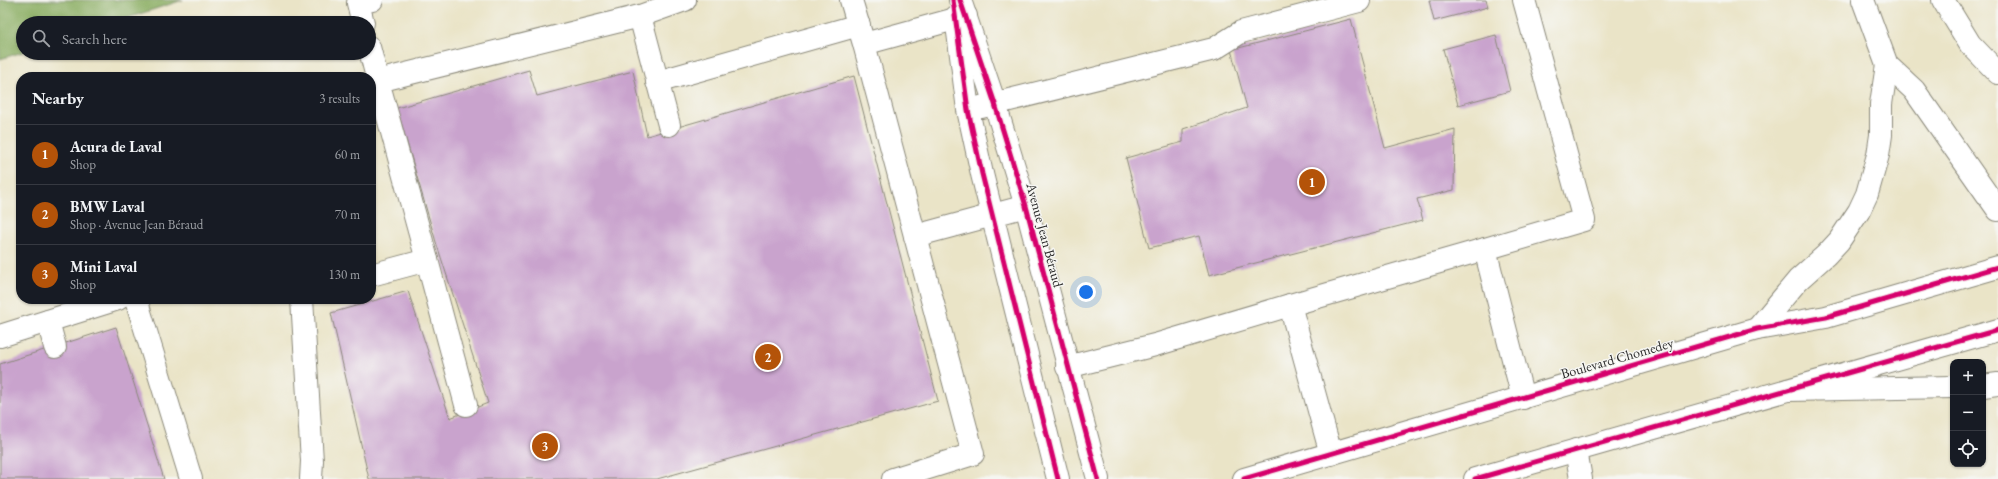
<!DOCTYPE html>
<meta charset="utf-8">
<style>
body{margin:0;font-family:"EB Garamond",serif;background:#242831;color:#f1f3f6}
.controls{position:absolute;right:12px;bottom:12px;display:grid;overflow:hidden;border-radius:8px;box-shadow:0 1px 3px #0004}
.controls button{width:36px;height:36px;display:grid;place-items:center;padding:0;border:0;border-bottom:1px solid #363941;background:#171b24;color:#f1f3f6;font:20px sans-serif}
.you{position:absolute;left:1086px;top:292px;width:14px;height:14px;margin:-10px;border:3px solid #fff;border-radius:50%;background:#1a73e8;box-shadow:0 0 0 6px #1a73e833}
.badge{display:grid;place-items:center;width:26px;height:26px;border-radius:50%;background:#b45309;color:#fff;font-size:13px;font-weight:700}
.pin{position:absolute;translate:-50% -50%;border:2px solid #fff;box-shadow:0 1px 4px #0006}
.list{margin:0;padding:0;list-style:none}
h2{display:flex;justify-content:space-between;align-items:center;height:52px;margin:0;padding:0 16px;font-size:17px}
h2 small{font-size:13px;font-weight:400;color:#9ea1a6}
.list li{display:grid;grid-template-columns:26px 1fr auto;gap:12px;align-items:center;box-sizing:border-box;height:60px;padding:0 16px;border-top:1px solid #363941}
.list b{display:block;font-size:15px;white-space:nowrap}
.list p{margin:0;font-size:13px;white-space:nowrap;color:#9ea1a6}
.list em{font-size:13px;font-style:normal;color:#9ea1a6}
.icon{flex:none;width:22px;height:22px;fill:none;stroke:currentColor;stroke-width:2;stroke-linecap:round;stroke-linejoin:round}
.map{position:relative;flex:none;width:1998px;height:479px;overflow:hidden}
.search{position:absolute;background:#171b24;box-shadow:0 1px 3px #0004;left:16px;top:16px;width:360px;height:44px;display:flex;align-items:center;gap:10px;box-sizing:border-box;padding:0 14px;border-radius:22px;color:#9ea1a6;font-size:15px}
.panel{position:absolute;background:#171b24;box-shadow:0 1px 3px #0004;left:16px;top:72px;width:360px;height:232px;border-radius:16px}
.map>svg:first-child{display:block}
.forest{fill:#8aad62;stroke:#5a6c46}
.building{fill:#c9a3cd}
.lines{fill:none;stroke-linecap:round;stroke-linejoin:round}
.minor-casing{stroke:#8a8879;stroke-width:24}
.major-casing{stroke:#8a8879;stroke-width:24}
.minor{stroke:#fff;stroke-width:22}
.major{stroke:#fff;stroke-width:22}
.cycleway-casing{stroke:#f6f6f2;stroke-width:8}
.cycleway{stroke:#d6006c;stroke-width:5}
.labels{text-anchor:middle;stroke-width:3;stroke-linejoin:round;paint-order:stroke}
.street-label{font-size:14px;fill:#2b2b2b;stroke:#f6f6f2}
</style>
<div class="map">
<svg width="1998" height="479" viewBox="0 0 1998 479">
<rect width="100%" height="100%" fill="#f6f6f2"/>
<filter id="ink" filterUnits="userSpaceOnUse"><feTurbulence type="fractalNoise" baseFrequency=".025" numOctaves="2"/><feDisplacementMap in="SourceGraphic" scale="8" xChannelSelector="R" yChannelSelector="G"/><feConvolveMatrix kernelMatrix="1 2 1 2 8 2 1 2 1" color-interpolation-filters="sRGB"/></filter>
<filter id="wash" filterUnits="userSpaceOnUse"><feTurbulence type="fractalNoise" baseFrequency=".012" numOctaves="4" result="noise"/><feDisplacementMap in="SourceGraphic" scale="16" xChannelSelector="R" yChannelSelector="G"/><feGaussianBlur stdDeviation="0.9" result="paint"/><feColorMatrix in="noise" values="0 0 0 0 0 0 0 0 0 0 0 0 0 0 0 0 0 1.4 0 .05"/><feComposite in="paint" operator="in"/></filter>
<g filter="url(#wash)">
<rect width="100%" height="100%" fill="#eae4c7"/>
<!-- forest -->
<path class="forest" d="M0 0H183L112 23H23V52L0 59Z"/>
<g id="blocks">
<!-- building -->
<g class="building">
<path d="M1429 0H1486L1488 7 1434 21Z"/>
<path d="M1351 19 1385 148 1455 129 1454 190 1417 199 1423 220 1209 275 1199 236 1149 248 1126 158 1183 142V129L1247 108 1231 50Z"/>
<path d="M1496 35 1510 91 1458 105 1443 49Z"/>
<path d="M529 70 537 96 633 71 647 136 854 76 938 401 657 479H369L331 313 408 291 450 418 488 403 436 242 397 108Z"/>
<path d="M116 327 164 479H0V364Z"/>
</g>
</g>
</g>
<g filter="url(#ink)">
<use href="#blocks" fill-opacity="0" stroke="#8a8879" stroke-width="1"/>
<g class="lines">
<!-- minor casing -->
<g class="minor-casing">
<g id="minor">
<path d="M851 0 864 44 973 454 893 479"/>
<path d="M960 0 995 104 1026 206 1098 479"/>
<path d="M640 16 685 0"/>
<path d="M956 17 968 110 982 174 1058 479"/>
<path d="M363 23 358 3 372 0"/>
<path d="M864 44 966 16"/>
<path d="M369 47 378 81"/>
<path d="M657 82 859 25"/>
<path d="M981 107 1214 49 1241 32 1359 1"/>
<path d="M915 236 1026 206"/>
<path d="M1485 249 1584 220 1524 0"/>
<path d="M427 260 378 81 640 16 669 125"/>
<path d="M371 275 427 260 466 405"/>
<path d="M136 299 191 479"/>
<path d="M302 299 312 461 311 479"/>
<path d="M48 321 55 347"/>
<path d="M0 336 118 299"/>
<path d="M1067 367 1155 345 1290 305"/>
<path d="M1576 450 1581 479"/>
<path d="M1331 454 1290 305 1485 249 1523 398"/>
<path d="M1244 479 1757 329 1826 317 1998 267"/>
<path d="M1475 479 1998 330"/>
</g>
</g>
<!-- major casing -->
<g class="major-casing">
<g id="major">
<path d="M1863 0 1887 65 1914 90 1998 210"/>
<path d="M1943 0 1970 44 1998 73"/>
<path d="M1757 329 1798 280 1826 255 1839 241 1859 211 1867 194 1878 155 1881 135V104L1887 65"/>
<path d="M1983 386 1998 384"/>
<path d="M1788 390 1953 387"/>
</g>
</g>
<!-- minor -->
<use href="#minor" class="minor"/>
<!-- major -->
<use href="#major" class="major"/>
<!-- cycleway casing -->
<g class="cycleway-casing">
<g id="cycleway">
<path d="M953 0 968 110 982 174 1058 479"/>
<path d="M960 0 995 104 1026 206 1098 479"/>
<path d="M1244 479 1757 329 1826 317 1998 267"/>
<path d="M1475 479 1998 330"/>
</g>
</g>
<!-- cycleway -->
<use href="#cycleway" class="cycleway"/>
</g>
</g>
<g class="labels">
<!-- street labels -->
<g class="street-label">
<text transform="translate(1045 235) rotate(75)" y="5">Avenue Jean Béraud</text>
<text transform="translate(1617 358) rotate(-16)" y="5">Boulevard Chomedey</text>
</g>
</g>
</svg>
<div class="controls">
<button>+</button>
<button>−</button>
<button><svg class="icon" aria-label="locate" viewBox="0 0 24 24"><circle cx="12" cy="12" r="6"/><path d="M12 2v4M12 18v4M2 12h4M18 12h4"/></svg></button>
</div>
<div class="you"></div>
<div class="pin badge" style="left:1312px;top:182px">1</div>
<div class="pin badge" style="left:768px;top:357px">2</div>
<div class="pin badge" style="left:545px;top:446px">3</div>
<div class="search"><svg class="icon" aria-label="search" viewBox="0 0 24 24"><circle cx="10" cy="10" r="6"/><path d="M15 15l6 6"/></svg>Search here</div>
<section class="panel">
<h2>Nearby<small>3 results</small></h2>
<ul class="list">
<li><span class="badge">1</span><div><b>Acura de Laval</b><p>Shop</p></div><em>60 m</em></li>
<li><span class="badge">2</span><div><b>BMW Laval</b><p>Shop · Avenue Jean Béraud</p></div><em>70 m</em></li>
<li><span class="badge">3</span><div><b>Mini Laval</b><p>Shop</p></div><em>130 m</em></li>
</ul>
</section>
</div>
